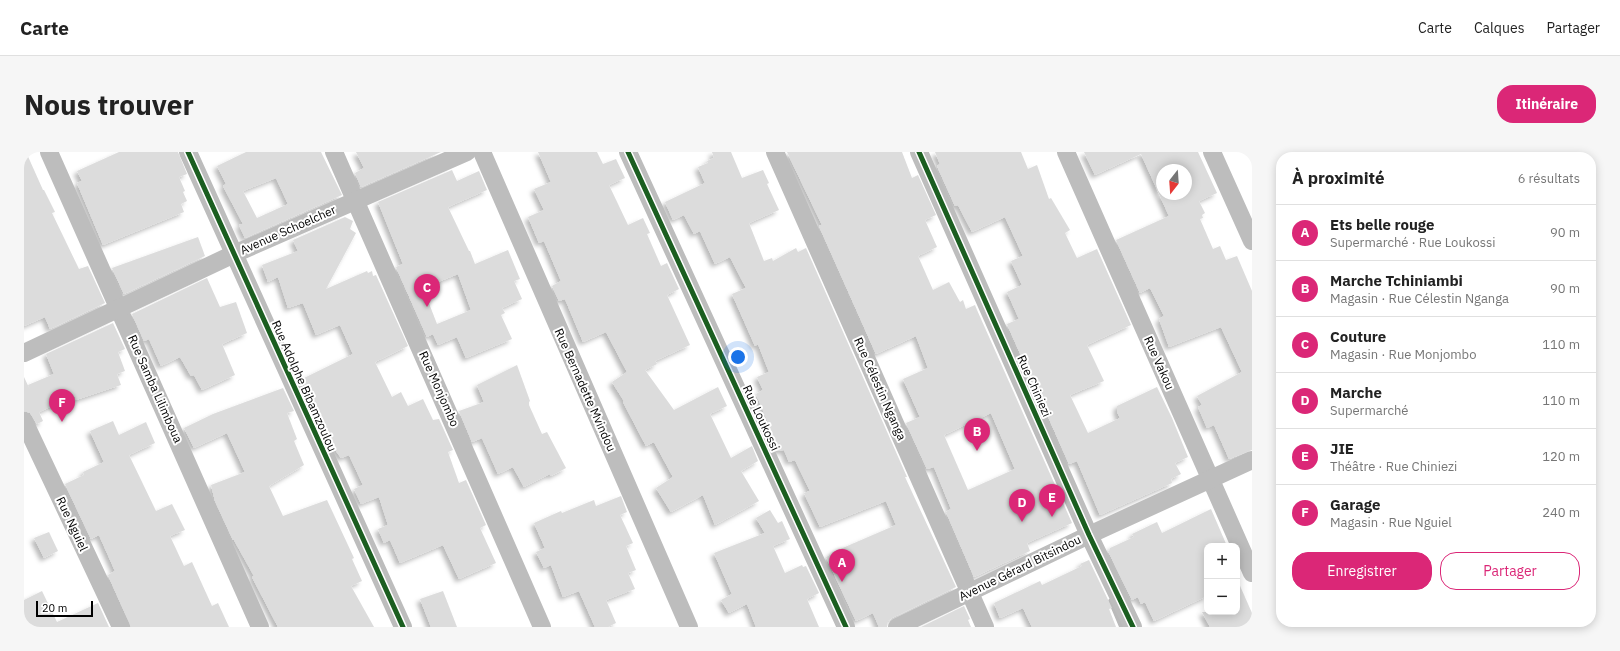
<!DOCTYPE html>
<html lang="fr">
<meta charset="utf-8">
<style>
body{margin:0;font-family:"IBM Plex Sans",sans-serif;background:#f6f6f6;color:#222}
.controls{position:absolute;right:12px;bottom:12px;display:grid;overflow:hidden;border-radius:8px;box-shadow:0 2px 10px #0003}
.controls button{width:36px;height:36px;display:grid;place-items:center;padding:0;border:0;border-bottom:1px solid #e0e0e0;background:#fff;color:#222;font:20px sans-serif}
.compass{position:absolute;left:1132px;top:12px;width:36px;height:36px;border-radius:50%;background:#fff;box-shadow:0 2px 10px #0003;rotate:197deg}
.scale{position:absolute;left:12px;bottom:10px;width:57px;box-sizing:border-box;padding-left:4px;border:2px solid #000;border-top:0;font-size:11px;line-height:14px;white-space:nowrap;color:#000;-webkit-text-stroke:3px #fff;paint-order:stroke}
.you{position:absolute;left:714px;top:205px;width:14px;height:14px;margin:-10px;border:3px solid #fff;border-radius:50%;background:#1a73e8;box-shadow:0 0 0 6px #1a73e833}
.badge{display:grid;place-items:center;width:26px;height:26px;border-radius:50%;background:#db2777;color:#fff;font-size:13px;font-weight:700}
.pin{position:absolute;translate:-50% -33px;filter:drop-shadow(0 1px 2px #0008)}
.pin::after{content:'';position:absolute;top:21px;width:14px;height:12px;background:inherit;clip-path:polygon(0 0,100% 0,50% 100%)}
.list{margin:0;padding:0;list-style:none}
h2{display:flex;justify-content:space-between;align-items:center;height:52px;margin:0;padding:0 16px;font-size:17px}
h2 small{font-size:13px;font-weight:400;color:#767676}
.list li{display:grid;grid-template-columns:26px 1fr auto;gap:12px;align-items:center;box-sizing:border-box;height:56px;padding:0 16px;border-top:1px solid #e0e0e0}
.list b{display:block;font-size:15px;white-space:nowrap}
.list p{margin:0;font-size:13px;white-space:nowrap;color:#767676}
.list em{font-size:13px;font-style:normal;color:#767676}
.actions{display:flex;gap:8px;padding:12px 16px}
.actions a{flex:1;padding:9px 0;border:1px solid #db2777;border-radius:16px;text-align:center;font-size:14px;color:#db2777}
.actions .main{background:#db2777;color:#fff}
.map{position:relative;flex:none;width:1228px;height:475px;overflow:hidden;border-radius:16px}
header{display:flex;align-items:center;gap:24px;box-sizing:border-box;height:56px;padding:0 20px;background:#fff;border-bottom:1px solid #e0e0e0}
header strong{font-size:19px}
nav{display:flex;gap:22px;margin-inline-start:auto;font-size:14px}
.intro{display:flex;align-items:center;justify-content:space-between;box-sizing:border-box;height:96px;padding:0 24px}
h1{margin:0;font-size:28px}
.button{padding:10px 18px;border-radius:16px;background:#db2777;color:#fff;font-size:14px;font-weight:700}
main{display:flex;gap:24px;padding:0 24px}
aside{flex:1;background:#fff;border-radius:16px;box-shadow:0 2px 10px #0003}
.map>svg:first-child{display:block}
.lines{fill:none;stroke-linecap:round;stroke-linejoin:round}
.stream{stroke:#bababa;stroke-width:5.5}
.building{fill:#dcdcdc;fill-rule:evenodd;filter:url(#shadow)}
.minor{stroke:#bdbdbd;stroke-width:18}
.cycleway-casing{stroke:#fff;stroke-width:8}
.cycleway{stroke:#1b5e20;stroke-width:5}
.labels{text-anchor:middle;stroke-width:4;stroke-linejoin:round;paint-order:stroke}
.street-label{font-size:12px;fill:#000;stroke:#fff}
</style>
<header>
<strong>Carte</strong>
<nav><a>Carte</a><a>Calques</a><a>Partager</a></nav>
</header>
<div class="intro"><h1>Nous trouver</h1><a class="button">Itinéraire</a></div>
<main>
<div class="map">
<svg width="1228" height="475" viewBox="0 0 1228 475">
<defs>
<filter id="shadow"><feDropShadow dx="-3.5" dy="3.5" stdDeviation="2" flood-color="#0004"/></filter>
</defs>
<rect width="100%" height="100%" fill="#fff"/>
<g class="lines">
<!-- stream -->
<path class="stream" d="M1087 449 1098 475"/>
</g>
<!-- building -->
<g class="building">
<path d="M0 0H2L19 38H20L31 60 28 61 55 117 64 114 81 151 26 177 21 165 0 174Z"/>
<path d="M95 0H154L163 22 155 25 161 39 159 40 163 49 157 52 160 60 79 93 53 31 58 29 53 19Z"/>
<path d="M222 0H297L318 43 221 86 215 73 219 72 199 34 202 32 193 14ZM252 26 264 52 233 66 219 39Z"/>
<path d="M332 0H417L337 35 331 21 340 16Z"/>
<path d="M514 0H573L579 12 592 7 601 26 585 33 604 73 619 66 626 81 623 82 637 114 643 111 655 137 643 143 666 193 631 209 633 212 621 218 650 258 694 235 703 254 686 262 707 306 728 294 734 309 717 319 735 349 691 373 679 343 647 360 632 336 649 325 630 290 622 294 599 250 600 249 588 230 603 220 582 180 559 190 541 147 535 149 528 134 537 129 520 89 515 91 504 65 520 58 510 37 527 30Z"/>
<path d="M688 0H707L718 26 739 18 745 31 743 32 755 58 725 71 740 109 748 106 749 109 772 96 774 100 782 96 883 325H881L932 435 868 466 864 469 863 475H855L849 461 832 469 802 405 808 402 807 401 872 373 862 349 796 375 780 341 786 339 771 308 765 310 760 298 753 299 746 285 747 284 745 278 747 277 732 242 739 238 733 225 745 220 734 192 731 194 708 142 722 136 706 105 691 112 676 79 670 82 660 63 649 68 641 50 681 31 674 15 684 11 683 9 690 6Z"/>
<path d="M763 0H878L888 26 894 23 912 63 901 68 913 95 894 104 909 138 925 130 936 150 939 148 942 157 951 153 953 158 1048 371 1003 391 1006 399 950 425 922 360 927 357 910 315 903 317 882 271 896 265 879 227 904 216 892 184 852 202 795 74 798 73ZM967 261 991 317 944 338 920 283Z"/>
<path d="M911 0H997L1004 17 1013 13 1025 47 1027 46 1046 78 1041 81 1053 106 1073 97 1107 173 1063 193 1080 229 1046 243 1064 281 1096 266 1093 260V254L1133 235 1148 266 1164 305 1151 311 1157 322 1147 327 1148 331 1076 363 1053 309 1045 312 983 172 995 167 983 140 998 133 987 109 999 104 981 65 948 80 934 53 931 54 913 14 916 12Z"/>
<path d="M1060 0H1174L1193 41 1175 49 1181 61 1178 63 1179 66 1176 67 1189 97 1196 94 1202 108 1213 104 1228 139V298L1205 307 1190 273 1183 276 1174 255 1178 253 1173 244 1218 220 1197 175 1145 195 1135 167 1140 164 1126 136 1116 141 1092 88 1145 64 1117 2 1071 23ZM1138 18H1162V42H1138Z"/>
<path d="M428 18 433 29 455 19 463 38 424 55 445 99H446L451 112 484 98 496 127 490 129 498 147 478 156 481 161 477 163 488 187 442 206 433 185 414 193 409 182 403 185 372 115 379 112 354 50ZM434 122 447 158 413 172 399 136Z"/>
<path d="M321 65 329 69 326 77 332 81 302 137 343 119 344 121 348 119 349 124 352 123 384 194 351 210 368 245 377 240 384 254 399 247 409 268 415 267 429 298 424 300 435 331 442 328 462 373 456 376 472 411 435 427 419 393 376 411 366 388 360 391 354 377 364 373 355 345 337 352 330 337 339 333 325 303 317 306 312 299 278 227 329 202 316 173 292 183 279 151 264 156 254 125 244 130 238 113 274 99 269 88Z"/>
<path d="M174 85 181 104 100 142 88 116Z"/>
<path d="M183 126 196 155 212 150 223 181 198 192 211 223 178 238 170 223 167 224 156 205 137 214 125 187 120 189 108 162Z"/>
<path d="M89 171 101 197 94 200 101 219 93 222 97 233 52 248 51 244 15 260 19 269 13 272 6 261 0 259V225L8 242 4 233 30 222 22 202Z"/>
<path d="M493 213 506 249 505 250V253L518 282 523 280 542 316 527 324 526 322 500 335 489 315 474 322 458 286 448 290 435 259 460 250 453 233Z"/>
<path d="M259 236 270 259 263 261 273 287 270 289 280 313 245 334 259 364 303 348 330 406 328 407 338 429 327 434 350 475H254L228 425 230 424 210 388H209L191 349 187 333 221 320 203 281 170 296 160 276 189 262Z"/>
<path d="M89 269 95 283 122 270 131 291 105 303 132 359 148 352 161 378 146 384 160 414 168 410 188 454 194 451 205 475H107L84 423 91 419 75 383 67 387 41 332 60 323 59 320 80 310 66 279Z"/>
<path d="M597 344 603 360 596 363 609 391 602 394 612 418 604 421 611 437 582 448 592 471 584 475H571L555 439 539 445 527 413 520 416 512 400 521 396 510 371 537 359 538 361 570 348 572 354Z"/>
<path d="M1187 357 1203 394H1183V444L1130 469 1121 450 1117 452 1114 445 1108 448 1084 399 1086 398V396L1110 385 1108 382 1133 370 1138 381Z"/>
<path d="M746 358 754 371 758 369 766 387 749 394 761 421 778 413 779 415 782 414 795 441 783 447 795 475H732L723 452 705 461 697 448 708 442 690 401 741 381 732 366Z"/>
<path d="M25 380 34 399 20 406 10 386Z"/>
<path d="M1065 408 1088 456 1085 457 1092 475H1008L999 456 976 466 970 451 1016 429 1018 433 1058 414 1056 412Z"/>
<path d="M1213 427 1228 461V475H1186L1178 460H1213Z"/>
<path d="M18 439 33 470 74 451 85 475H0V448Z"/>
<path d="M419 439 433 475H407L396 447Z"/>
<path d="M940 454 946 467 944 468 947 475H897Z"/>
</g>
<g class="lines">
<!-- minor -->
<g class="minor">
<path d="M25 0 236 475"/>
<path d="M164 0 379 475"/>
<path d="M310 0 518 475"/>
<path d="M458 0 665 475"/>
<path d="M604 0 822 475"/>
<path d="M751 0 961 475"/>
<path d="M895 0 1065 383 1109 475"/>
<path d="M1042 0 1228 421"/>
<path d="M1188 0 1228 89"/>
<path d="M0 201 210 102 443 0"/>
<path d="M0 269 97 475"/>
<path d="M873 475 1065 383 1228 308"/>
</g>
<!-- cycleway casing -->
<g class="cycleway-casing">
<g id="cycleway">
<path d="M164 0 379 475"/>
<path d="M604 0 822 475"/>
<path d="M895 0 1065 383 1109 475"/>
</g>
</g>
<!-- cycleway -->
<use href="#cycleway" class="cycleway"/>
</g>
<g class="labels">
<!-- street labels -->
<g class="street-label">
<text transform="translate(264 78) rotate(-24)" y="4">Avenue Schoelcher</text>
<text transform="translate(1135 211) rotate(66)" y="4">Rue Vakou</text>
<text transform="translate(280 234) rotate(66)" y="4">Rue Adolphe Bibamzoulou</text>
<text transform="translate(1010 234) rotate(66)" y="4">Rue Chiniezi</text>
<text transform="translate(131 237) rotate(66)" y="4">Rue Samba Lilimboua</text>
<text transform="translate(415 237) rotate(66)" y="4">Rue Monjombo</text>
<text transform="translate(856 237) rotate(66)" y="4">Rue Célestin Nganga</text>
<text transform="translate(561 238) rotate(66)" y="4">Rue Bernadette Mvindou</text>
<text transform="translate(737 266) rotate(65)" y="4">Rue Loukossi</text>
<text transform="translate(48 372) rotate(65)" y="4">Rue Nguiel</text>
<text transform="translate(996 416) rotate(-26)" y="4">Avenue Gérard Bitsindou</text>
</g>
</g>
</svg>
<div class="controls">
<button>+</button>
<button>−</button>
</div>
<svg class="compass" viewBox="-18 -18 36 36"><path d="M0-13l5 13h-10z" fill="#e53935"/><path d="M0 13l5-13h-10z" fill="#767676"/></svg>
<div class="scale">20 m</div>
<div class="you"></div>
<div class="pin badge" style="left:818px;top:430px">A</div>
<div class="pin badge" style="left:953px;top:299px">B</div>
<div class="pin badge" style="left:403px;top:155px">C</div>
<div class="pin badge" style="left:998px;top:370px">D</div>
<div class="pin badge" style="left:1028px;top:365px">E</div>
<div class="pin badge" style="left:38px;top:270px">F</div>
</div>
<aside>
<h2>À proximité<small>6 résultats</small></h2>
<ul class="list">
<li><span class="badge">A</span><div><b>Ets belle rouge</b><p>Supermarché · Rue Loukossi</p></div><em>90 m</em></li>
<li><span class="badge">B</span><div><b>Marche Tchiniambi</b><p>Magasin · Rue Célestin Nganga</p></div><em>90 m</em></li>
<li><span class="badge">C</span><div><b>Couture</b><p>Magasin · Rue Monjombo</p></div><em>110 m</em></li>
<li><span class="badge">D</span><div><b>Marche</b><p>Supermarché</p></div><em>110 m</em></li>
<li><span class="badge">E</span><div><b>JIE</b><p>Théâtre · Rue Chiniezi</p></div><em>120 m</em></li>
<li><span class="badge">F</span><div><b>Garage</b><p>Magasin · Rue Nguiel</p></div><em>240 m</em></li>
</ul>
<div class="actions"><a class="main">Enregistrer</a><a>Partager</a></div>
</aside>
</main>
